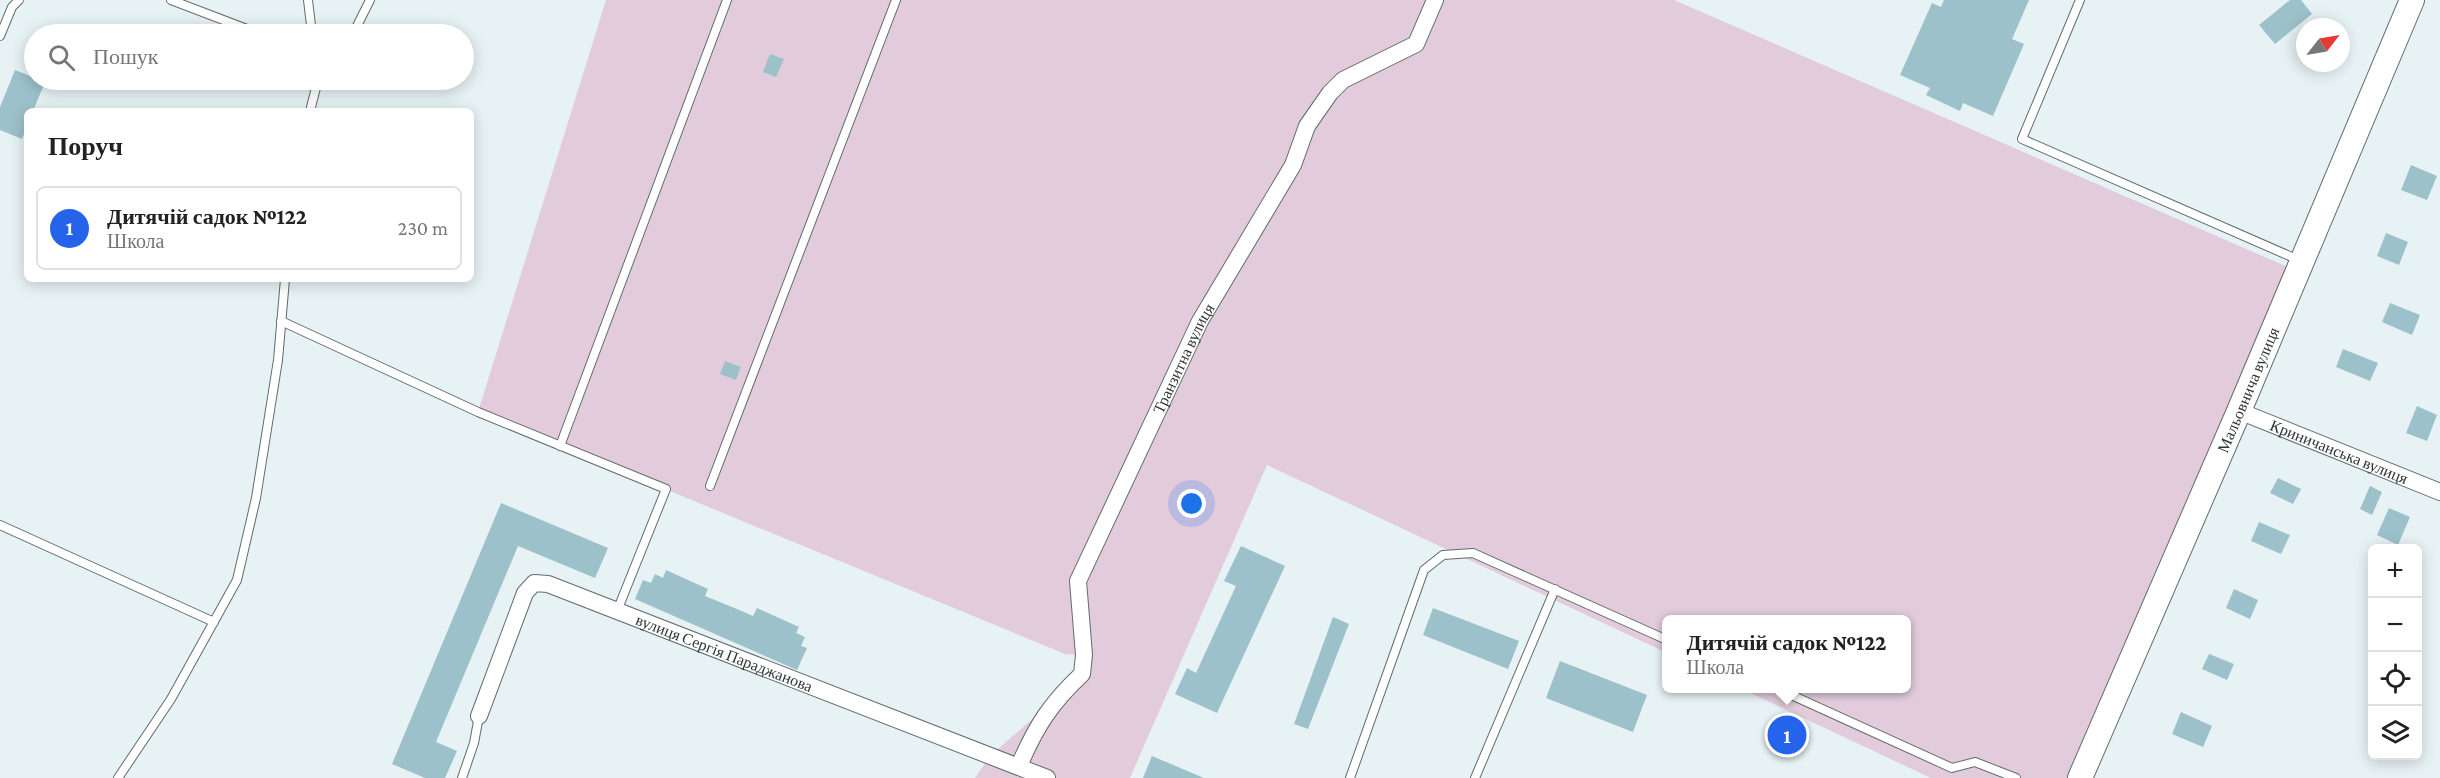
<!DOCTYPE html>
<html lang="uk">
<meta charset="utf-8">
<style>
body{margin:0;font-family:"Crimson Pro",serif;background:#f2f2f2;color:#222}
.controls{position:absolute;right:18px;bottom:18px;display:grid;overflow:hidden;border-radius:9px;box-shadow:0 3px 15px #0003}
.controls button{width:54px;height:54px;display:grid;place-items:center;padding:0;border:0;border-bottom:2px solid #e0e0e0;background:#fff;color:#222;font:30px sans-serif}
.compass{position:absolute;left:2296px;top:18px;width:54px;height:54px;border-radius:50%;background:#fff;box-shadow:0 3px 15px #0003;rotate:59deg}
.you{position:absolute;left:1192px;top:504px;width:21px;height:21px;margin:-15px;border:4px solid #fff;border-radius:50%;background:#1a73e8;box-shadow:0 0 0 9px #1a73e833}
.badge{display:grid;place-items:center;width:39px;height:39px;border-radius:50%;background:#2563eb;color:#fff;font-size:20px;font-weight:700}
.pin{position:absolute;translate:-50% -50%;border:3px solid #fff;box-shadow:0 2px 6px #0006}
.popup{position:absolute;left:1662px;top:615px;width:249px;height:78px;box-sizing:border-box;display:grid;place-content:center;border-radius:9px;background:#fff;filter:drop-shadow(0 2px 4px #0005);font-size:20px;white-space:nowrap;color:#767676}
.popup b{font-size:22px;color:#222}
.popup::after{content:'';position:absolute;left:50%;top:100%;margin-left:-12px;border:12px solid transparent;border-top-color:#fff}
.list{margin:0;padding:0;list-style:none}
h2{display:flex;justify-content:space-between;align-items:center;height:78px;margin:0;padding:0 24px;font-size:26px}
h2 small{font-size:20px;font-weight:400;color:#767676}
.list li{display:grid;grid-template-columns:39px 1fr auto;gap:18px;align-items:center;box-sizing:border-box;height:84px;margin:0 12px 12px;padding:0 12px;border:2px solid #e0e0e0;border-radius:9px}
.list b{display:block;font-size:22px;white-space:nowrap}
.list p{margin:0;font-size:20px;white-space:nowrap;color:#767676}
.list em{font-size:20px;font-style:normal;color:#767676}
.icon{flex:none;width:33px;height:33px;fill:none;stroke:currentColor;stroke-width:2;stroke-linecap:round;stroke-linejoin:round}
.map{position:relative;flex:none;width:2440px;height:778px;overflow:hidden}
.search{position:absolute;background:#fff;box-shadow:0 3px 15px #0003;left:24px;top:24px;width:450px;height:66px;display:flex;align-items:center;gap:15px;box-sizing:border-box;padding:0 21px;border-radius:33px;color:#767676;font-size:22px}
.panel{position:absolute;background:#fff;box-shadow:0 3px 15px #0003;left:24px;top:108px;width:450px;height:174px;border-radius:9px}
.map>svg:first-child{display:block}
.green{fill:#e2ccdc}
.building{fill:#9dc1ca}
.lines{fill:none;stroke-linecap:round;stroke-linejoin:round}
.lane-casing{stroke:#616b6d;stroke-width:10}
.street-casing{stroke:#616b6d;stroke-width:18}
.secondary-casing{stroke:#616b6d;stroke-width:26}
.lane{stroke:#fff;stroke-width:8}
.street{stroke:#fff;stroke-width:16}
.secondary{stroke:#fff;stroke-width:24}
.labels{text-anchor:middle;stroke-width:6;stroke-linejoin:round;paint-order:stroke}
.street-label{font-size:16px;fill:#303536;stroke:#e7f2f5}
</style>
<div class="map">
<svg width="2440" height="778" viewBox="0 0 2440 778">
<rect width="100%" height="100%" fill="#e7f2f5"/>
<!-- green -->
<path class="green" d="M606 0H1674L2297 271 2080 778H1931L1742 689 1907 688V620H1667V653L1267 465 1130 778H975L991 755 1062 693 1083 655 1065 654 478 412Z"/>
<!-- building -->
<g class="building">
<path d="M1944 0H2029L2012 39 2024 44 1993 116 1963 103 1960 111 1926 95 1930 88 1900 75 1932 3 1941 7Z"/>
<path d="M2290 0H2301L2312 14 2275 44 2259 25Z"/>
<path d="M770 54 784 59 776 77 763 72Z"/>
<path d="M15 70 45 82 33 111H27V127L22 139 0 130V107Z"/>
<path d="M2411 165 2437 176 2427 200 2401 190Z"/>
<path d="M2386 233 2408 242 2399 265 2377 256Z"/>
<path d="M2390 303 2420 315 2412 335 2382 322Z"/>
<path d="M2343 349 2378 363 2370 381 2336 367Z"/>
<path d="M725 361 741 367 736 380 720 374Z"/>
<path d="M2417 406 2437 415 2427 441 2406 433Z"/>
<path d="M2278 478 2301 489 2293 504 2270 493Z"/>
<path d="M2370 486 2382 492 2372 515 2360 509Z"/>
<path d="M501 503 608 548 595 578 518 546 436 742 457 751 445 778H425L392 764Z"/>
<path d="M2389 508 2410 517 2398 545 2377 535Z"/>
<path d="M2259 522 2290 535 2281 554 2251 541Z"/>
<path d="M1241 546 1285 566 1217 713 1175 694 1187 668 1196 673 1236 586 1224 581Z"/>
<path d="M666 570 708 589 705 596 737 609 753 616 757 608 799 627 796 633 805 637 801 646 807 648 797 670 635 599 643 580 651 583 655 574 663 578Z"/>
<path d="M2234 589 2258 600 2250 619 2226 608Z"/>
<path d="M1433 608 1519 641 1508 669 1423 635Z"/>
<path d="M1333 617 1349 624 1308 729 1294 724Z"/>
<path d="M2209 654 2234 664 2227 680 2202 669Z"/>
<path d="M1560 661 1647 695 1633 732 1546 698Z"/>
<path d="M2181 712 2212 726 2203 747 2172 734Z"/>
<path d="M1152 756 1204 778H1143Z"/>
</g>
<g class="lines">
<!-- lane casing -->
<g class="lane-casing">
<g id="lane">
<path d="M171 0 260 34"/>
<path d="M308 0 312 34"/>
<path d="M2080 0 2022 139 2301 261"/>
<path d="M350 34 356 28 370 0"/>
<path d="M0 36 12 7 19 0"/>
<path d="M310 111 318 80"/>
<path d="M281 321 478 412 666 489 617 611"/>
<path d="M560 446 727 0"/>
<path d="M710 486 896 0"/>
<path d="M0 525 214 622"/>
<path d="M1776 688 1952 768 1975 762 2016 778"/>
<path d="M118 778 171 699 237 580 256 498 278 360 285 279"/>
<path d="M462 778 474 743 479 716"/>
<path d="M1350 778 1424 570 1443 555 1473 553 1667 640"/>
<path d="M1475 778 1555 589"/>
</g>
</g>
<!-- street casing -->
<g class="street-casing">
<g id="street">
<path id="s1" d="M2239 411 2440 492"/>
<path id="s2" d="M479 716 525 593 534 583 548 584 1047 778"/>
<path id="s3" d="M1019 766C1036 726 1051 703 1082 674L1084 655 1078 581 1200 321 1293 165 1307 126 1330 93 1343 80 1416 44 1435 0"/>
</g>
</g>
<!-- secondary casing -->
<g class="secondary-casing">
<g id="secondary">
<path id="s4" d="M2080 778 2239 411 2412 0"/>
</g>
</g>
<!-- lane -->
<use href="#lane" class="lane"/>
<!-- street -->
<use href="#street" class="street"/>
<!-- secondary -->
<use href="#secondary" class="secondary"/>
</g>
<g class="labels">
<!-- street labels -->
<g class="street-label">
<text dy="6" stroke="none"><textPath href="#s3" startOffset="452">Транзитна вулиця</textPath></text>
<text dy="6" stroke="none"><textPath href="#s4" startOffset="423">Мальовнича вулиця</textPath></text>
<text dy="6" stroke="none"><textPath href="#s1" startOffset="108">Криничанська вулиця</textPath></text>
<text dy="6" stroke="none"><textPath href="#s2" startOffset="348">вулиця Сергія Параджанова</textPath></text>
</g>
</g>
</svg>
<div class="controls">
<button>+</button>
<button>−</button>
<button><svg class="icon" aria-label="locate" viewBox="0 0 24 24"><circle cx="12" cy="12" r="6"/><path d="M12 2v4M12 18v4M2 12h4M18 12h4"/></svg></button>
<button><svg class="icon" aria-label="layers" viewBox="0 0 24 24"><path d="M12 4l9 5-9 5-9-5zM3 14l9 5 9-5"/></svg></button>
</div>
<svg class="compass" viewBox="-18 -18 36 36"><path d="M0-13l5 13h-10z" fill="#e53935"/><path d="M0 13l5-13h-10z" fill="#767676"/></svg>
<div class="you"></div>
<div class="pin badge" style="left:1787px;top:735px">1</div>
<div class="popup"><b>Дитячій садок №122</b>Школа</div>
<div class="search"><svg class="icon" aria-label="search" viewBox="0 0 24 24"><circle cx="10" cy="10" r="6"/><path d="M15 15l6 6"/></svg>Пошук</div>
<section class="panel">
<h2>Поруч<small></small></h2>
<ul class="list">
<li><span class="badge">1</span><div><b>Дитячій садок №122</b><p>Школа</p></div><em>230 m</em></li>
</ul>
</section>
</div>
